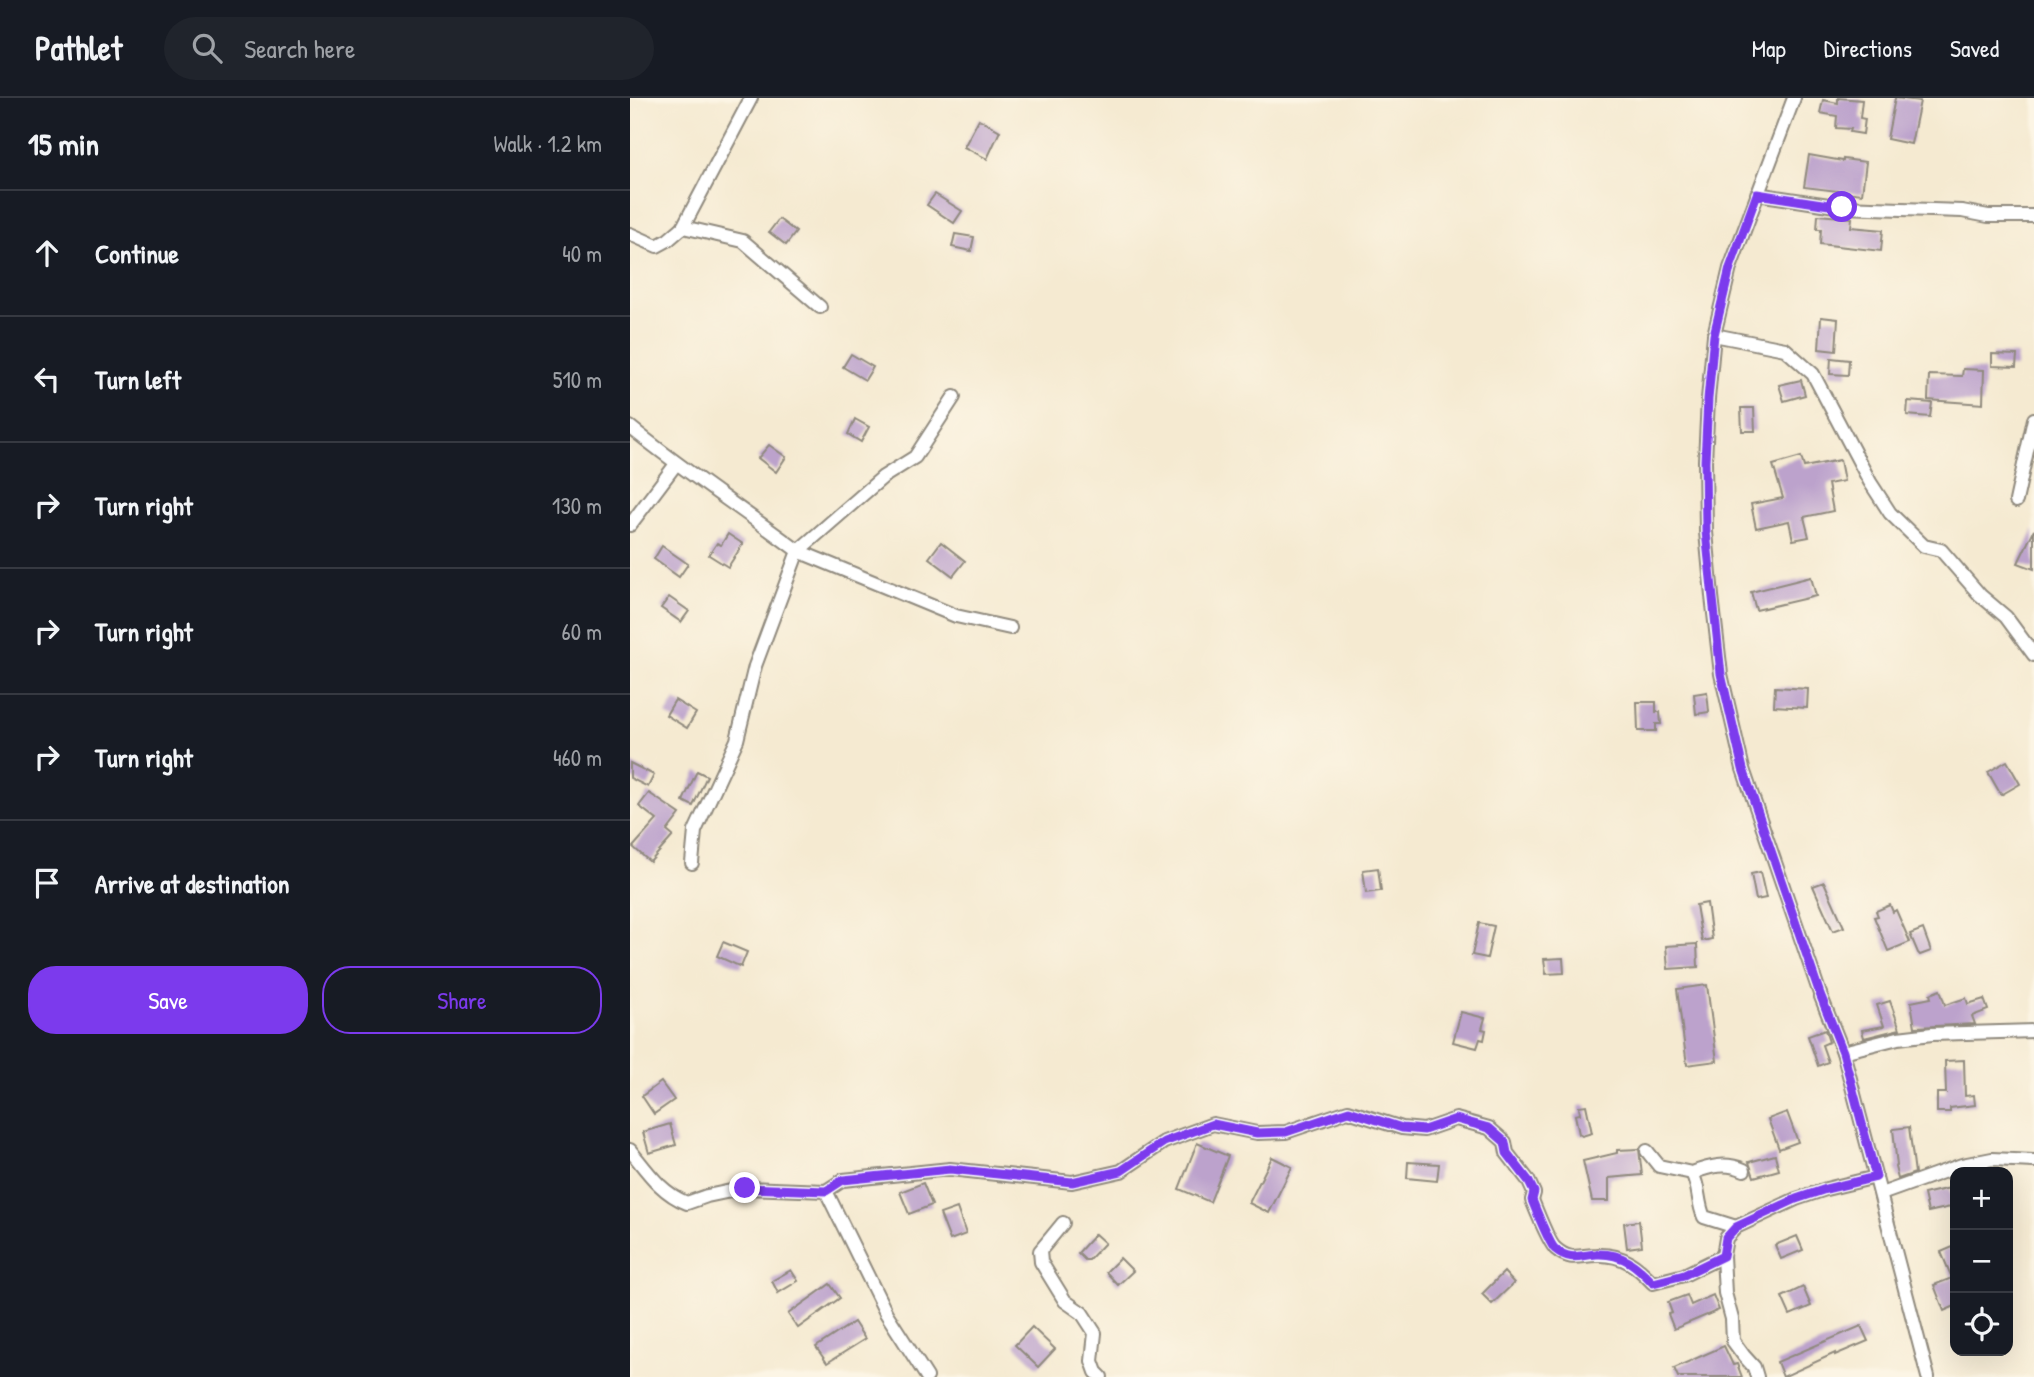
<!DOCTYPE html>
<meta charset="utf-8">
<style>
body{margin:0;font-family:"Patrick Hand",sans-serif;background:#20242c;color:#f1f3f6}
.controls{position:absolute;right:21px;bottom:21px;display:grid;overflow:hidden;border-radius:14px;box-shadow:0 7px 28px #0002}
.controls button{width:63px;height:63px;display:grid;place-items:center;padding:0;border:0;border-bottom:2px solid #363941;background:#171b24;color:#f1f3f6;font:35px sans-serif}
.stop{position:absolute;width:21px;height:21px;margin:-16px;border:5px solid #7c3aed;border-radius:50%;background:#fff}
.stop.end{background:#7c3aed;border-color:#fff;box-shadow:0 2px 7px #0008}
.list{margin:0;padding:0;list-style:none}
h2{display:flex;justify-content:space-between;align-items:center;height:91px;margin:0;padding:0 28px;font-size:30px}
h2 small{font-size:23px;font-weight:400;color:#9ea1a6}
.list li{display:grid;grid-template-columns:46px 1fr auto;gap:21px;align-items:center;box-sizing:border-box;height:126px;padding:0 28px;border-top:2px solid #363941}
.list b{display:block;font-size:26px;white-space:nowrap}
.list em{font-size:23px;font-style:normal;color:#9ea1a6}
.actions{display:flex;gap:14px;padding:21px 28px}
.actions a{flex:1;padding:16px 0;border:2px solid #7c3aed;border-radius:28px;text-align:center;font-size:24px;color:#7c3aed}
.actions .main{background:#7c3aed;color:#fff}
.icon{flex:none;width:38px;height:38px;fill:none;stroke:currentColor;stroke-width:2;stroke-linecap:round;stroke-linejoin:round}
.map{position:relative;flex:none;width:1404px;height:1279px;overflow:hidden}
header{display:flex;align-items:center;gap:42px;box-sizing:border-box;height:98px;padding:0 35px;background:#171b24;border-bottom:2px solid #363941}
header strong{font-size:33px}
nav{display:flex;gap:38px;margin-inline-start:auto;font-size:24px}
.search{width:490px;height:63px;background:#20242c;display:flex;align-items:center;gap:18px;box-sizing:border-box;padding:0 24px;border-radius:38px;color:#9ea1a6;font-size:26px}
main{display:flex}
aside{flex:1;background:#171b24}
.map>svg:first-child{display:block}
.building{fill:#bca2cc}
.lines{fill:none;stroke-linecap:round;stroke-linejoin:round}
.street-casing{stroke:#908a7e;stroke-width:16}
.street{stroke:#fff;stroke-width:12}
.route{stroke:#7c3aed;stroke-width:9}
</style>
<header>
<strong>Pathlet</strong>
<div class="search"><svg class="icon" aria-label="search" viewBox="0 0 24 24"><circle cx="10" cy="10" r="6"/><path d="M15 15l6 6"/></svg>Search here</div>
<nav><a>Map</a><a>Directions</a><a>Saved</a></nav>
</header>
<main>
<aside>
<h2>15 min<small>Walk · 1.2 km</small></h2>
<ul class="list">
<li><svg class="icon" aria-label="ahead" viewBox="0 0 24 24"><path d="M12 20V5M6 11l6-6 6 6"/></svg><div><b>Continue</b></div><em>40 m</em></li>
<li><svg class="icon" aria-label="left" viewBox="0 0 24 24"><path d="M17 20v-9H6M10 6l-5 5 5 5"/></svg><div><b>Turn left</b></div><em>510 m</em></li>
<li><svg class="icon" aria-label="right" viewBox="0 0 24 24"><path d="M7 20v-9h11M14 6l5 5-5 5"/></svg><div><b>Turn right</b></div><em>130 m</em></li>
<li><svg class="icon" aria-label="right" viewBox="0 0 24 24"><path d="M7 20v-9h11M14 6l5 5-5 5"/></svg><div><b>Turn right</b></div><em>60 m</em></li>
<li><svg class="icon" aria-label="right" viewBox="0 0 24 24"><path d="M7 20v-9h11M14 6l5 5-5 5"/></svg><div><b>Turn right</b></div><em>460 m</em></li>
<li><svg class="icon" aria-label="arrive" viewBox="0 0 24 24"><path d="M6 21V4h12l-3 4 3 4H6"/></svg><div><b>Arrive at destination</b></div></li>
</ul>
<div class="actions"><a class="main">Save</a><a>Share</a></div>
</aside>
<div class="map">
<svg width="1404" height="1279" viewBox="0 0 1404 1279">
<rect width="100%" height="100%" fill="#fcf5e5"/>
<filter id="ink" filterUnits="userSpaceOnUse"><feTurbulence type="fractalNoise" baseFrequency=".0143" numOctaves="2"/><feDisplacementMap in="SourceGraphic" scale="14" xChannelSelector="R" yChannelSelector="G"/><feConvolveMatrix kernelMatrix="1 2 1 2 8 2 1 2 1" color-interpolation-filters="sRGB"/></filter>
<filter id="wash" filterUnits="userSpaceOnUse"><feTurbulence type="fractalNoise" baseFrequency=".00686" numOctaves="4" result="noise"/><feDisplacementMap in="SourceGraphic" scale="28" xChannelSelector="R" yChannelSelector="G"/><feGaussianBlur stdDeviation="1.57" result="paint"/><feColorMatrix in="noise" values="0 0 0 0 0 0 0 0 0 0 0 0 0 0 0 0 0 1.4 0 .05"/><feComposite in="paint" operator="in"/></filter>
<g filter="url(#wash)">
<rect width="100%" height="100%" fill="#f5ead1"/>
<g id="blocks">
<!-- building -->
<g class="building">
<path d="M1208 0 1232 2 1230 20 1235 21 1233 36 1220 34 1221 31 1206 30 1207 18 1190 15 1193 2 1208 5Z"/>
<path d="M1265 0 1290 3 1281 46 1257 41Z"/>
<path d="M349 21 370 33 357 61 334 49Z"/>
<path d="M1179 57 1213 63V61L1236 64 1232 96 1174 89Z"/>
<path d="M305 96 332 113 324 125 297 107Z"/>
<path d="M1188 117 1222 120 1221 129 1253 132 1251 153 1190 146 1191 131H1187Z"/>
<path d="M149 121 166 134 156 147 139 134Z"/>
<path d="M325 136 344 139 341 153 322 149Z"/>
<path d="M1191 219 1208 221 1206 253 1189 251Z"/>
<path d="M221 256 243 269 235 282 213 269Z"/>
<path d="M1362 256 1387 257 1386 269 1362 268Z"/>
<path d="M1201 260 1219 262 1218 277 1200 276Z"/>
<path d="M1333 271 1354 272 1353 306 1298 302 1299 277 1332 278Z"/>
<path d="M1171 282 1175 297 1154 303 1149 287Z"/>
<path d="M1278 303 1302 305 1300 319 1277 317Z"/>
<path d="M1111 310H1124L1125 333H1112Z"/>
<path d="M225 321 239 329 231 344 218 336Z"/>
<path d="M139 347 156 359 146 374 128 360Z"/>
<path d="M1171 359 1174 369 1210 362 1214 383 1198 386 1203 413 1174 419 1179 439 1163 442 1159 423 1126 430 1121 406 1153 400 1143 367Z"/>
<path d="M1404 432V471L1388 465Z"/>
<path d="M98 436 113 446 98 469 79 457 87 445 91 447Z"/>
<path d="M311 444 335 463 323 478 299 460Z"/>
<path d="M32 448 58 466 49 479 24 461Z"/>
<path d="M1181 479 1186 498 1126 512 1121 494Z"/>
<path d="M39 499 59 513 51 524 31 510Z"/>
<path d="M1145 589 1178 591 1177 610 1144 608Z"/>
<path d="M1077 594 1079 614 1066 616 1064 596Z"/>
<path d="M45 602 66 615 57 630 36 617Z"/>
<path d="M1007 604H1026V614H1030L1031 626H1026V633H1008Z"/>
<path d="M1377 663 1390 686 1371 697 1358 674Z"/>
<path d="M0 665 24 677 18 689 0 680Z"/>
<path d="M67 673 77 678 63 708 53 703Z"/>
<path d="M19 695 50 716 37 733 43 738 20 764 3 749 27 722 9 708Z"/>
<path d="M748 770 751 793 736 795 733 772Z"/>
<path d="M1130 774 1136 800 1126 802 1121 776Z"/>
<path d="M1194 784 1214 829 1203 833 1183 788Z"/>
<path d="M1077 805 1082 841 1072 843 1066 807Z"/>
<path d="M1260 807 1263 814 1266 812 1280 844 1258 853 1244 819 1248 818 1246 813Z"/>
<path d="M849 825 864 828 857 860 842 857Z"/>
<path d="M1293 831 1301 853 1290 857 1288 855 1280 836Z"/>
<path d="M93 844 117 854 111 869 87 858Z"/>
<path d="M1067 846 1068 869 1038 871 1036 848Z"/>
<path d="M933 860 934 875 916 876 914 861Z"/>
<path d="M1077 887 1087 963 1057 967 1047 891Z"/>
<path d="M1310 892 1315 907 1336 900 1338 906 1354 901 1358 912 1342 918 1345 926 1285 929 1281 904 1301 900 1300 896Z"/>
<path d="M1260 903 1270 931 1234 940 1232 932 1254 928 1247 907Z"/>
<path d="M831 914 855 920 852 931 856 932 854 942 850 941 847 950 823 944Z"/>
<path d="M1195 932 1199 944 1192 947 1198 964 1188 968 1178 938Z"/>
<path d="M1334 962 1335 998 1344 997 1345 1007 1320 1010V1014H1307V995H1316L1315 963Z"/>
<path d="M31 984 44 1002 24 1016 12 998Z"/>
<path d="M956 1007 962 1035 952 1038 949 1036 945 1017 950 1016 949 1008Z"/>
<path d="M1157 1014 1168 1044 1149 1051 1138 1021Z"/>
<path d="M40 1026 46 1047 19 1055 13 1034Z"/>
<path d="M1279 1029 1285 1075 1268 1081 1265 1069 1267 1068 1263 1031Z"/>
<path d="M567 1045 598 1058 580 1104 549 1091Z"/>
<path d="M1009 1051 1012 1077 979 1080V1103H962L953 1063 987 1055V1052Z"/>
<path d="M1145 1057 1149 1072 1124 1079 1119 1064Z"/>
<path d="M642 1059 662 1069 639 1115 619 1105Z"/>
<path d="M778 1064 809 1066 807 1083 777 1080Z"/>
<path d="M293 1085 302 1107 279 1116 270 1094Z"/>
<path d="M1320 1090 1325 1108 1298 1114 1294 1096Z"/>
<path d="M327 1110 336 1136 320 1142 310 1116Z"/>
<path d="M1009 1123 1012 1148 997 1150 994 1125Z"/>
<path d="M465 1136 475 1145 459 1162H455L448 1155Z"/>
<path d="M1167 1138 1173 1152 1151 1161 1145 1147Z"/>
<path d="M1325 1148V1208L1314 1213 1304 1187 1322 1180 1311 1154Z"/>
<path d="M490 1160 503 1173 488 1187 476 1174Z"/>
<path d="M161 1172 168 1183 148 1195 142 1183Z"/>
<path d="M874 1174 884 1185 862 1206 852 1196Z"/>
<path d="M200 1186 210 1200 168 1230 158 1216Z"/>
<path d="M1173 1189 1181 1208 1160 1217 1152 1199Z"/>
<path d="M1057 1197 1061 1207 1083 1197 1089 1212 1044 1231 1038 1216 1042 1215 1038 1204Z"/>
<path d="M224 1224 235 1241 197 1265 186 1249Z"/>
<path d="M1231 1228 1238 1243 1205 1257V1255L1153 1279 1147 1264Z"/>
<path d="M402 1229 425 1251 408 1269 385 1247Z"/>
<path d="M1094 1248 1103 1267 1107 1266 1112 1279H1048L1044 1270Z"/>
</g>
</g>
</g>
<g filter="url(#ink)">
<use href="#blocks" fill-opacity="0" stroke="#908a7e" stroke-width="2"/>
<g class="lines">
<!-- street casing -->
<g class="street-casing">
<g id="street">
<path d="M121 0 53 129 113 143 190 209"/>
<path d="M1164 0 1100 170 1084 237 1078 301 1075 363 1076 434 1082 498 1091 576 1113 671 1190 896 1213 954 1298 1279"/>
<path d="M1127 96 1212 109 1332 113 1358 118H1404"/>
<path d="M0 136 27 148 38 142 53 129"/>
<path d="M1084 237 1155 251 1183 276 1240 384 1260 415 1294 448 1311 452 1350 497 1376 519 1404 557"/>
<path d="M324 299 285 359 253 379 168 453 326 518 380 530"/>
<path d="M0 329C54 373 112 411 168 453L125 568 107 642 65 733 62 765"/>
<path d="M1386 403 1404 321"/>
<path d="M0 427 46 366"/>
<path d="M1213 954 1268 940 1302 936 1404 933"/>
<path d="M0 1052C17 1073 31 1095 57 1105L77 1098 115 1090 196 1093 256 1215 297 1279"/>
<path d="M1017 1053 1029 1068 1062 1075"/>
<path d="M196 1093 213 1082 320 1071 442 1084 491 1073 534 1044 583 1026 627 1035 656 1034 718 1013 772 1030 794 1032 826 1021 859 1030 875 1044 877 1055 898 1082 904 1095 902 1102C906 1112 920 1147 926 1151 941 1164 950 1157 967 1157 993 1156 1007 1168 1023 1185L1054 1177 1093 1158"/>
<path d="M1251 1096 1332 1067 1362 1061 1404 1063"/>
<path d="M433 1125 410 1153 411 1164 435 1203 452 1215 465 1235 462 1263 466 1274 471 1279"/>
<path d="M1106 1129 1074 1119C1067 1104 1070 1090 1062 1075 1080 1068 1096 1064 1114 1072"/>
<path d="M1127 1279 1124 1269 1114 1258 1103 1243 1102 1221 1095 1195 1093 1158 1096 1140 1106 1129 1166 1101 1196 1091 1246 1079"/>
</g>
</g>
<!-- street -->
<use href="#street" class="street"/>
</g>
</g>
<g class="lines" filter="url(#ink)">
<!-- route -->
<path class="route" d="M115 1090 196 1093 213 1082 320 1071 442 1084 491 1073 534 1044 583 1026 627 1035 656 1034 719 1013 772 1030 794 1032 826 1021 859 1030 875 1044 877 1055 898 1082 904 1094 902 1102C906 1112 920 1147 925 1151 941 1164 950 1157 967 1156 993 1155 1007 1168 1023 1185L1054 1177 1093 1158 1096 1140 1106 1129 1166 1101 1196 1091 1246 1079 1213 954 1190 896 1113 671 1091 576 1076 434 1075 363 1078 301 1084 237 1100 170 1127 96 1212 109"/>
</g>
</svg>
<div class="controls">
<button>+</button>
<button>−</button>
<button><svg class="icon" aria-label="locate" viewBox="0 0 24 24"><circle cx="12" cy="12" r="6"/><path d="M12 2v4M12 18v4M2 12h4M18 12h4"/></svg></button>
</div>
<div class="stop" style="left:1212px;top:109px"></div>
<div class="stop end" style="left:115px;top:1090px"></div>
</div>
</main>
